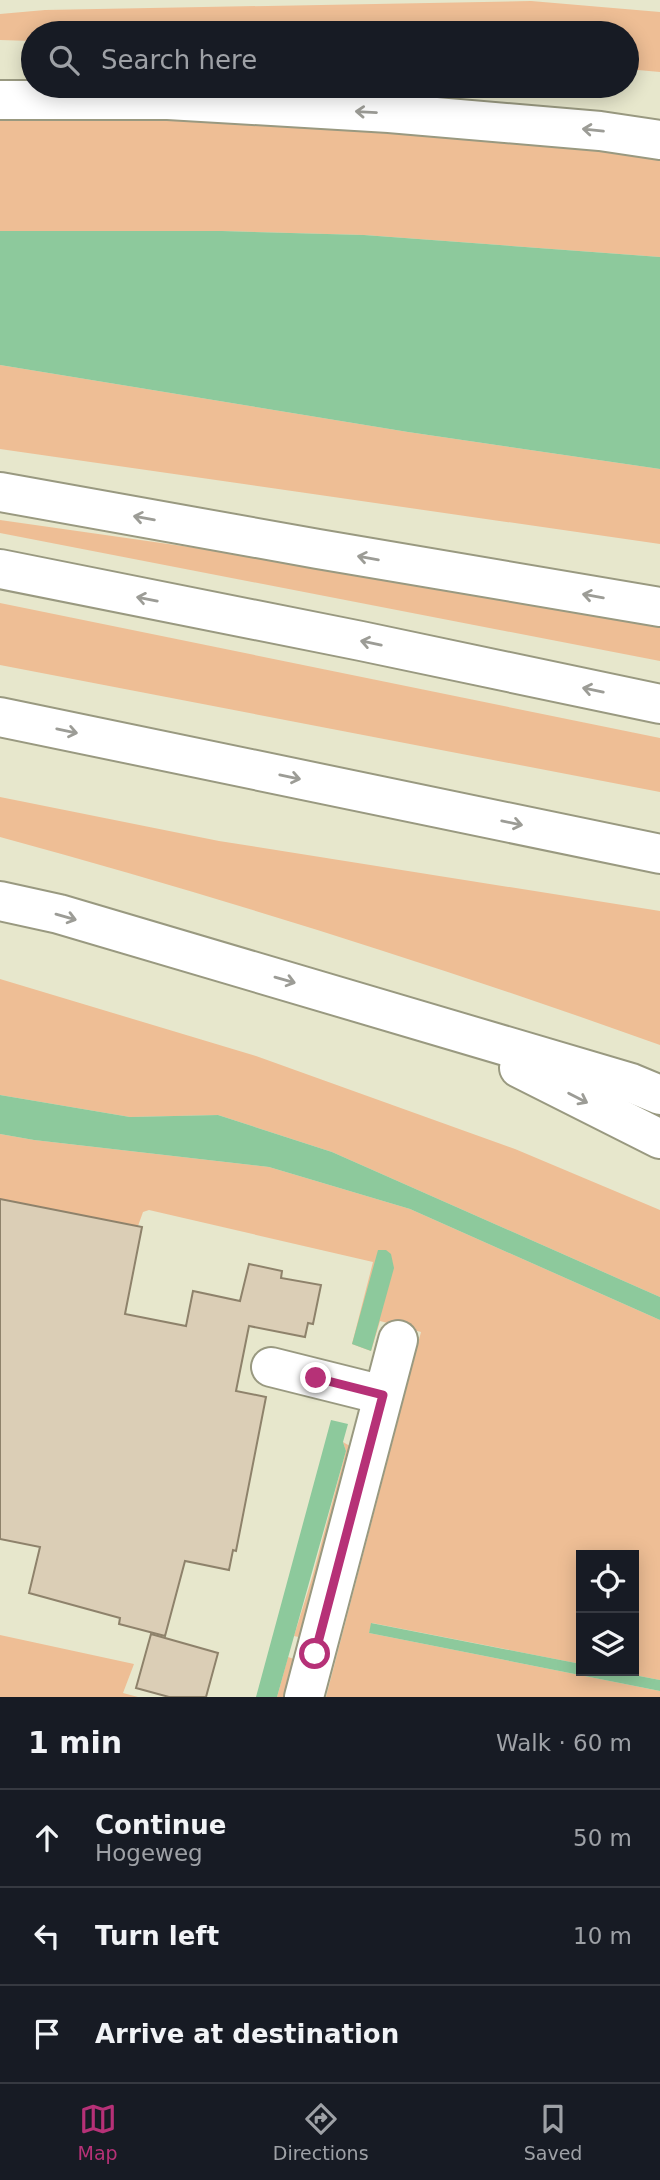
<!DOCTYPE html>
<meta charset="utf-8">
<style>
body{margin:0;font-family:"DejaVu Sans",sans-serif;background:#242831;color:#f1f3f6}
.controls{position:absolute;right:21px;bottom:21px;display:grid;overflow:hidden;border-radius:0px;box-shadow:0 4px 18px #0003}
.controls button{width:63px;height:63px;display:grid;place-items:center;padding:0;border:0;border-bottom:2px solid #363941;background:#171b24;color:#f1f3f6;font:35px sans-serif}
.stop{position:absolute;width:21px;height:21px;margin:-16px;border:5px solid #b63177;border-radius:50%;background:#fff}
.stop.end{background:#b63177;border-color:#fff;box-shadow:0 2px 7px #0008}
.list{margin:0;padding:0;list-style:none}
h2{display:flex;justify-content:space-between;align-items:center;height:91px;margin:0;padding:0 28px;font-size:30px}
h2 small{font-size:23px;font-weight:400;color:#9ea1a6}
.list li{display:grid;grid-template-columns:46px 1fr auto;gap:21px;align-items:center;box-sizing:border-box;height:98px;padding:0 28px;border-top:2px solid #363941}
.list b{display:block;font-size:26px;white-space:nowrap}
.list p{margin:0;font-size:23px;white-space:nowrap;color:#9ea1a6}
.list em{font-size:23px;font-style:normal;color:#9ea1a6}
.icon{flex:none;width:38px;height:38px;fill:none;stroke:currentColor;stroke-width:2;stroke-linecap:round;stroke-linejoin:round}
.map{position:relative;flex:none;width:660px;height:1697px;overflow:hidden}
.search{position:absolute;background:#171b24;box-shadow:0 4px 18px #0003;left:21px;right:21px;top:21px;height:77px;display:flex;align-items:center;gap:18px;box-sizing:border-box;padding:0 24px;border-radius:38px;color:#9ea1a6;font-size:26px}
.sheet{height:385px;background:#171b24}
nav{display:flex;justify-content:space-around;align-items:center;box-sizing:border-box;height:98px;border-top:2px solid #363941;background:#171b24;font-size:19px;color:#9ea1a6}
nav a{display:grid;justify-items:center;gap:4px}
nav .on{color:#b63177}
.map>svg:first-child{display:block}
.green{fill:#eebe95}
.water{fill:#8dc99c}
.building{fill:#dbceb6;stroke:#8e826b;stroke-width:2}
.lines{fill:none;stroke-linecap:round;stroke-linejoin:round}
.minor-casing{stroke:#999980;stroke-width:42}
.highway-casing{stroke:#999980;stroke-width:42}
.minor{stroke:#fff;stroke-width:38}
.highway{stroke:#fff;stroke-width:38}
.oneway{stroke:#9c9c96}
.route{stroke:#b63177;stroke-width:9}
</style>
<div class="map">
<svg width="660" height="1697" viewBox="0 0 660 1697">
<rect width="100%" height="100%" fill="#e7e7cc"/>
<!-- green -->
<g class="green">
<path d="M531 1 660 12V72L627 69V33H33V41L0 40V14L45 10Z"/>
<path d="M0 108 544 142 660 160V257L364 235 222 231H0Z"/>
<path d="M0 365 408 432 660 469V544L0 449Z"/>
<path d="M0 520 506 592 660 611V661L0 533Z"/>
<path d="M0 603 660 738V792L0 665Z"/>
<path d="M0 797 219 841 660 911V1045C443 967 223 898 0 837Z"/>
<path d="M0 979 256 1056 515 1149 660 1210V1297L332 1152 218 1115 130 1117 0 1095Z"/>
<path d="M0 1134 34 1140 269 1167 410 1209 660 1320V1680L613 1671H634V1555H581V1664L372 1623 369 1633 660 1691V1697H326L421 1332 380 1321 371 1351 352 1344 373 1262 149 1210 143 1212 138 1226 0 1199Z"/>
<path d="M343 1442 360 1452 307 1639 294 1636 312 1578 346 1451Z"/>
<path d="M0 1635 134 1664 123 1693 138 1697H0Z"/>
<path d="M288 1657 300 1661 294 1697H277Z"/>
</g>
<!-- water -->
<g class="water">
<path d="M0 231H222L364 235 660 257V469L408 432 0 365Z"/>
<path d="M0 1095 130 1117 218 1115 332 1152 660 1297V1320L410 1209 269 1167 34 1140 0 1134Z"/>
<path d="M378 1250H386L391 1254 394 1268 371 1351 352 1344Z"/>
<path d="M331 1420 348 1424 343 1442 346 1451 277 1697H256Z"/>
<path d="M371 1623 581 1664V1671H613L660 1680V1691L369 1633Z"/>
</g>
<!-- building -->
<g class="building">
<path d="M0 1199 142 1227 125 1314 186 1326 193 1291 240 1301 249 1264 282 1271 281 1278 321 1285 313 1324 308 1323 305 1337 249 1326 236 1391 266 1397 236 1551 233 1550 229 1570 185 1561 165 1636 119 1624 120 1618 29 1593 40 1547 0 1539Z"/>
<path d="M151 1634 218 1653 206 1697H169L136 1688Z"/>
</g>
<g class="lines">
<!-- minor casing -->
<g class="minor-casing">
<g id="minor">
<path d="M271 1367 383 1395"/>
<path d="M304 1697 398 1340"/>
</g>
</g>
<!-- highway casing -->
<g class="highway-casing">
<g id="highway">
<path d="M0 100H168L389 113 600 131 660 140"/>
<path d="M0 492 318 549 660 607"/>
<path d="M0 569 361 641 660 704"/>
<path d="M0 717 660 854"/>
<path d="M0 901 59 914 631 1083 660 1095"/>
<path d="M519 1068 660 1139"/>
</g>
</g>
<!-- minor -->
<use href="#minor" class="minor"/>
<!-- highway -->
<use href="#highway" class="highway"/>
</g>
<!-- one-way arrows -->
<defs><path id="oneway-shaft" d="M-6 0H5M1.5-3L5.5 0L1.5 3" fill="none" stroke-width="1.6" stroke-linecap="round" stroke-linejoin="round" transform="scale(1.75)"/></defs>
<g class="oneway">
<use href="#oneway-shaft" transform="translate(366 112) rotate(-177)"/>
<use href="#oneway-shaft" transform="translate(593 130) rotate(-174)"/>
<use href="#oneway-shaft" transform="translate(144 518) rotate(-170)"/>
<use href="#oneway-shaft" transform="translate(368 558) rotate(-170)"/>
<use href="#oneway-shaft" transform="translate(593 596) rotate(-170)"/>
<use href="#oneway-shaft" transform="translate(147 599) rotate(-169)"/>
<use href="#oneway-shaft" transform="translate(371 643) rotate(-168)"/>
<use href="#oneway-shaft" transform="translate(593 690) rotate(-168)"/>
<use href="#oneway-shaft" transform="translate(67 731) rotate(12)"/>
<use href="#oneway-shaft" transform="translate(290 777) rotate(12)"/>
<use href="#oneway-shaft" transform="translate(512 823) rotate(12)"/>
<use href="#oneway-shaft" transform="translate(66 917) rotate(16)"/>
<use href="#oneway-shaft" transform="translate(285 980) rotate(16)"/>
<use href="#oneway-shaft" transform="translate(578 1098) rotate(27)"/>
</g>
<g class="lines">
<!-- route -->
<path class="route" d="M315 1654 383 1395 316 1378"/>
</g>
</svg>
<div class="controls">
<button><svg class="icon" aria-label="locate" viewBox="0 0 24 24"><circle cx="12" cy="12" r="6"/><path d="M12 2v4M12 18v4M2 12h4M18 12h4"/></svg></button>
<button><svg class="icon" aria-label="layers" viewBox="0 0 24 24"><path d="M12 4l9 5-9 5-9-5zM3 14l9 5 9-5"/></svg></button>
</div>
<div class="stop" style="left:315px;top:1654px"></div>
<div class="stop end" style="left:316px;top:1378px"></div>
<div class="search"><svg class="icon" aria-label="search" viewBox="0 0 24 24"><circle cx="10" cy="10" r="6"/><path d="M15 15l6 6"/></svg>Search here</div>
</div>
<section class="sheet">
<h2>1 min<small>Walk · 60 m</small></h2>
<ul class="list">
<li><svg class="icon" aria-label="ahead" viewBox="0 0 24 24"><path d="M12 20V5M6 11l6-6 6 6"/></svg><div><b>Continue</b><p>Hogeweg</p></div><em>50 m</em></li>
<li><svg class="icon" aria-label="left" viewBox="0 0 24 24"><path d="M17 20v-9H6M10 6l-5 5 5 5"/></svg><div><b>Turn left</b></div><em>10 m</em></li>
<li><svg class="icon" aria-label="arrive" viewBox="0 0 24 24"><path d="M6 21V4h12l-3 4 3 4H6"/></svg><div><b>Arrive at destination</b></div></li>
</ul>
</section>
<nav>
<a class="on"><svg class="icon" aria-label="map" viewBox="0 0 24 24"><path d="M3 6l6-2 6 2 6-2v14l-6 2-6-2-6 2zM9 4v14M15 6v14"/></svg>Map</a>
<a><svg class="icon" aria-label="directions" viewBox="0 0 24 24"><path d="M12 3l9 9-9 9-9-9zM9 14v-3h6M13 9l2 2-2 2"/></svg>Directions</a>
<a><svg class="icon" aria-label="saved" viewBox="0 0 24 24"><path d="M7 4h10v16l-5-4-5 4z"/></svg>Saved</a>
</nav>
